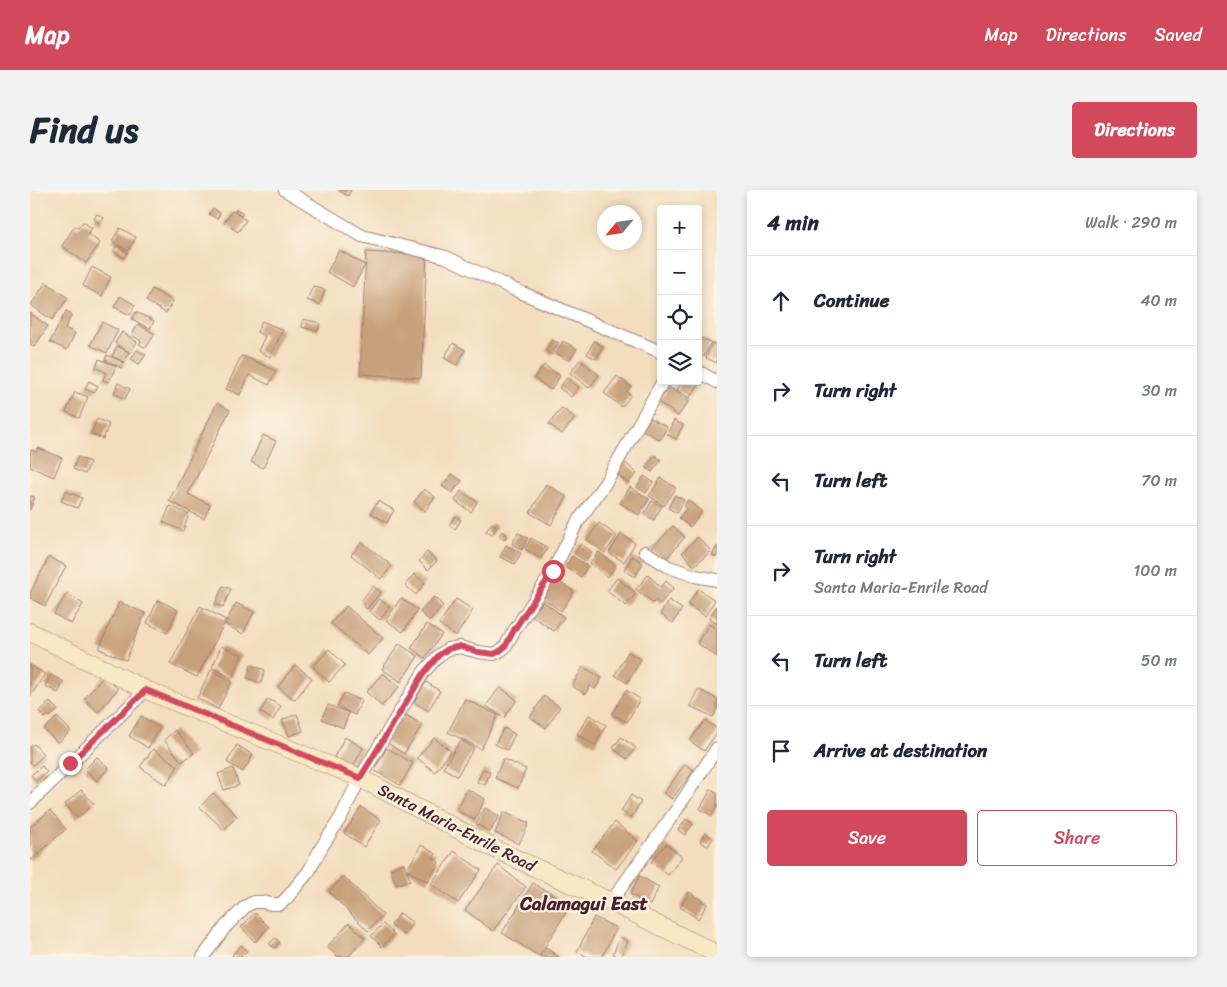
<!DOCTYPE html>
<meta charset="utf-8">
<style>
body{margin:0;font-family:Sriracha,sans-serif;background:#f2f2f3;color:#1f2937}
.controls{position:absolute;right:15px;top:15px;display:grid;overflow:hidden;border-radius:5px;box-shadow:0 2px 8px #0003}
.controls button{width:45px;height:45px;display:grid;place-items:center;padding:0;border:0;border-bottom:1px solid #e0e1e3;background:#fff;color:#1f2937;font:25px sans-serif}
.compass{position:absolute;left:567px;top:15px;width:45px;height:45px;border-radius:50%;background:#fff;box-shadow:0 2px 8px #0003;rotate:241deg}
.stop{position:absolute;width:15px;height:15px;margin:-11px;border:4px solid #d1495b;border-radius:50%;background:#fff}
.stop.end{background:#d1495b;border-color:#fff;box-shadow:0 1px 5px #0008}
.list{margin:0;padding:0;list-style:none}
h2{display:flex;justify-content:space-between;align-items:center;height:65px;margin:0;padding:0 20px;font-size:21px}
h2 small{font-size:16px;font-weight:400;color:#747a83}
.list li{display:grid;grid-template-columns:32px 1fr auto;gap:15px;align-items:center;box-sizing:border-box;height:90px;padding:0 20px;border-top:1px solid #e0e1e3}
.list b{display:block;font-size:19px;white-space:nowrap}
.list p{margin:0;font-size:16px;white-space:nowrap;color:#747a83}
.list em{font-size:16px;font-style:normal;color:#747a83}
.actions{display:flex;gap:10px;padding:15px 20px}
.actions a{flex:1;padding:11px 0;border:1px solid #d1495b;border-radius:5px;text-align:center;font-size:18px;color:#d1495b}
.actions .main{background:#d1495b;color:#fff}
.icon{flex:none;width:28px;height:28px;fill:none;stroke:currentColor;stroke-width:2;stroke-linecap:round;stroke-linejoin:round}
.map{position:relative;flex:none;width:687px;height:767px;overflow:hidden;border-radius:5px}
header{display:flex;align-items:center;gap:30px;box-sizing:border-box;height:70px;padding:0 25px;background:#d1495b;color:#fff}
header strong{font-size:24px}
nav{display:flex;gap:28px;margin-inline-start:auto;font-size:18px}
.intro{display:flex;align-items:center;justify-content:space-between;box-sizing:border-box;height:120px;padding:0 30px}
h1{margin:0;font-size:35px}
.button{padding:12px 22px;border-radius:5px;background:#d1495b;color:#fff;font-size:18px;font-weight:700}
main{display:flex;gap:30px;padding:0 30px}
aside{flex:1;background:#fff;border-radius:5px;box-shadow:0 2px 8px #0003}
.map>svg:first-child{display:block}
.building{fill:#c8a07a}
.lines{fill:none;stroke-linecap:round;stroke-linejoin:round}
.minor-casing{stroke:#9e7e74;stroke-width:14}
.secondary-casing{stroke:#9e7e74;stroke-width:19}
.minor{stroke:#fff;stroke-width:12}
.secondary{stroke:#f8e8c3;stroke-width:18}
.route{stroke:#d1495b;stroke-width:6}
.labels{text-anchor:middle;stroke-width:4.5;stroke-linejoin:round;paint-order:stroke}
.street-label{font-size:16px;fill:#4a1f2b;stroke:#fcf5e5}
.quarter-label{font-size:19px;font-weight:bold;fill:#4a1f2b;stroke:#fcf5e5}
</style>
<header>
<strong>Map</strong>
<nav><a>Map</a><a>Directions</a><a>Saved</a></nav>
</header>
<div class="intro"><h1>Find us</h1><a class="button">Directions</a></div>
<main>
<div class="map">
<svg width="687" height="767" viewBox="0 0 687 767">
<rect width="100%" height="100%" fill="#fcf5e5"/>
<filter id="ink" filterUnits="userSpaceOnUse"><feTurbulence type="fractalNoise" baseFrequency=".02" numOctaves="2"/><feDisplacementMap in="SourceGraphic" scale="10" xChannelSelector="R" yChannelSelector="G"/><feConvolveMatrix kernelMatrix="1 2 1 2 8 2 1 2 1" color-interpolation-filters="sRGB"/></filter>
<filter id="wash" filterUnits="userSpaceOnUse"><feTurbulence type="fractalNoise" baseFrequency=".0096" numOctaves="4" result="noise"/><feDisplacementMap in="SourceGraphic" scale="20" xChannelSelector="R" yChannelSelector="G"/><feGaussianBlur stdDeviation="1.12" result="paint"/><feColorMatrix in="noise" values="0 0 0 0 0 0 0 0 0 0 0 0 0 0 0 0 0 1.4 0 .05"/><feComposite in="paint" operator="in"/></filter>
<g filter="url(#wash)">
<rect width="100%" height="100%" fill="#f3ddbe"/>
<g id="blocks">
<!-- building -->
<g class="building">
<path d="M308 0H321L318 6Z"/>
<path d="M183 18 190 23 187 29 179 24Z"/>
<path d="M206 19 213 23 211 26 205 22Z"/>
<path d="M202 21 216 30 208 42 194 33Z"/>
<path d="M67 24 74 28 70 33 64 29Z"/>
<path d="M53 32 62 38 58 44 70 53 56 73 32 56 45 36 48 38Z"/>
<path d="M90 38 106 47 98 61 82 51Z"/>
<path d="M87 56 98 63 94 68 83 61Z"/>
<path d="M309 60 335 75 323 97 297 82Z"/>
<path d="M336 62 397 65 391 188 330 184Z"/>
<path d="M62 77 81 87 72 106 53 96Z"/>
<path d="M16 92 38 108 22 130 1 115Z"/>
<path d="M283 96 295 100 290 115 277 110Z"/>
<path d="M122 99 143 111 136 123 116 111Z"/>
<path d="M90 106 105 115 100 125 84 117Z"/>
<path d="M36 121 42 124 35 138 45 143 37 160 20 152Z"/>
<path d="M106 122 124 131 120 139 102 129Z"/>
<path d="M0 123 18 136 4 157 0 154Z"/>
<path d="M273 129 290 133 288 141 272 137Z"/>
<path d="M232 131 253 140 240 167 228 161 235 146 227 142Z"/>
<path d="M72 132 88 140 77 163 60 155Z"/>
<path d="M108 134 125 144 116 158 109 154 111 151 102 145Z"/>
<path d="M92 142 107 152 100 163 85 153Z"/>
<path d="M668 147 681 152 674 167 668 164Z"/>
<path d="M522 150 529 153 522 165 516 161Z"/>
<path d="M533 151 547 159 539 171 526 163Z"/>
<path d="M564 151 573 156 566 169 557 164Z"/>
<path d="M423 153 435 160 427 175 414 168Z"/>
<path d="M682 153 687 155V173L676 168Z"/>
<path d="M87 156 99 162 94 172 82 166Z"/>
<path d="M107 160 116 165 109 174 101 169Z"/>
<path d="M77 165 95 173 92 178 75 170Z"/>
<path d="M211 166 213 167V166L246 181 239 195 219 185 210 205 196 199Z"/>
<path d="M69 169 86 176 79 192 73 190 76 182 66 178Z"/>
<path d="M550 170 569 185 559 198 540 183Z"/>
<path d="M514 175 530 186 521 200 504 188Z"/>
<path d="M587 186 601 196 597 202 601 205 592 217 574 203Z"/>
<path d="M537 188 549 197 541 207 529 198Z"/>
<path d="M668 189 671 191 659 208 647 200 653 191H668Z"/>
<path d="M59 191 68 196 64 203 55 199Z"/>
<path d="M88 193 100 199 95 209 84 203Z"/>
<path d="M639 197 659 211 648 226 628 212Z"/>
<path d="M45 202 58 207 49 228 36 222Z"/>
<path d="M187 213 200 220 158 304 180 315 174 329 139 311Z"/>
<path d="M532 218 545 228 532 244 519 234Z"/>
<path d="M618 227 637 237 630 250 611 239Z"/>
<path d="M67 229 79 234 73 249 61 244Z"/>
<path d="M644 230 653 235 646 249 637 244Z"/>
<path d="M233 245 246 251 233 278 221 272Z"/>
<path d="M8 258 32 268 24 287 0 277V263L1 260 6 262Z"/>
<path d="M625 265 631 270 622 282 616 277Z"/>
<path d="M48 267 60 272 55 284 43 279Z"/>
<path d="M593 271 607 283 598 293 584 281Z"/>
<path d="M422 284 432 291 422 303 412 296Z"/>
<path d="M614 286 623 292 616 303 607 297Z"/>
<path d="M631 288 646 298 634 316 619 306Z"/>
<path d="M516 294 537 307 521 335 500 323Z"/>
<path d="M600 297 619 309 609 325 590 313Z"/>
<path d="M394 299 405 307 395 321 384 312Z"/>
<path d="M36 301 52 308 47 318 31 311Z"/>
<path d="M431 301 447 312 441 322 425 311Z"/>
<path d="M645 305 654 310 647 323 638 318Z"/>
<path d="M0 306 5 307 0 320Z"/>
<path d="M658 310 672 322 660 337 649 328 657 318 654 316Z"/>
<path d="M348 311 364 320 357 333 341 323Z"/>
<path d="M622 311 632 316 624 330 614 324Z"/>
<path d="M140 316 159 324 153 341 133 332Z"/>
<path d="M425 326 431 330 425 339 419 335Z"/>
<path d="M462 333 467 337 462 345 456 341Z"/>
<path d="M569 333 587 346 575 363 557 350Z"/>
<path d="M643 336 655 347 634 371 621 359Z"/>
<path d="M472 341 477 345 474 350 469 346Z"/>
<path d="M488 343 498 348 492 360 482 354Z"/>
<path d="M591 344 605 353 594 372 579 363Z"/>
<path d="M668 347 681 361 664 376 652 363Z"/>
<path d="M501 348 518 358 511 369 495 359Z"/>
<path d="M332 352 362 376 351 389 321 365Z"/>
<path d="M551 354 562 362 555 371 544 363Z"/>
<path d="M476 355 491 363 485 374 470 367Z"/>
<path d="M687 356V367L682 365Z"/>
<path d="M397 362 407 371 398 380 389 371Z"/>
<path d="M569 362 586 376 577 387 560 373Z"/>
<path d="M542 366 558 376 551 387 535 377Z"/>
<path d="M602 366 613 373 605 387 594 380Z"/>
<path d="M19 367 36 376 15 416 0 408V403Z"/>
<path d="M384 384 395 393 386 405 375 395Z"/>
<path d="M618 385 631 397 636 391 644 398 630 414 626 410 623 413 606 399Z"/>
<path d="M524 388 544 402 531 421 511 407Z"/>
<path d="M587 388 606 403 596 416 577 401Z"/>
<path d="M193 396 201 399 193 417 185 414Z"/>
<path d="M343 396 351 402 337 419 334 417 335 415 331 411Z"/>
<path d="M668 399 685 410 675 426 658 415Z"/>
<path d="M37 403 53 414 41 434 24 424Z"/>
<path d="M404 407 413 416 400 431 390 422Z"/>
<path d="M371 408 388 420 373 442 356 430Z"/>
<path d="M349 409 360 417 350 430 339 421Z"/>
<path d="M426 409 443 420 426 446 409 434Z"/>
<path d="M128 410 148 420 137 443 117 433Z"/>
<path d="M639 410 652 419 643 433 630 424Z"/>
<path d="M513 411 534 427 524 441 502 426Z"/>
<path d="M89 412 115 423 96 470 69 459Z"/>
<path d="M206 413 224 422 213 444 195 434Z"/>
<path d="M170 416 196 430 167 487 140 474Z"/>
<path d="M316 416 353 448 338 465 301 433Z"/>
<path d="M687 416V434L679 429Z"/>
<path d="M397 434 412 444 395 468 381 458Z"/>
<path d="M679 434 687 439V467L667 453Z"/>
<path d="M369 454 388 466 371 492 352 479Z"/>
<path d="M191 456 212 465 202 488 182 478Z"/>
<path d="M299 459 315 475 299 492 283 477Z"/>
<path d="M598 462 611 469 597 493 585 485Z"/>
<path d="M0 475 15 484 0 507Z"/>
<path d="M221 475 235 480 231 493 217 488Z"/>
<path d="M265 475 282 488 265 510 248 497Z"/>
<path d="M553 477 572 488 565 499 560 496 555 504 542 496Z"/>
<path d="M181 480 202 491 188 519 167 508Z"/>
<path d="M353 483 369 497 352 516 336 502Z"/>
<path d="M21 485 34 492 28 503 15 496Z"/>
<path d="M74 486 88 499 68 522 54 509Z"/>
<path d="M396 492 410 501 398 521 384 512Z"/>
<path d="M470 497 487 510 474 528 456 516Z"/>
<path d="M668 499 687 509V519L683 527 660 516Z"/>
<path d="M596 500 610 509 597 532 582 524Z"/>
<path d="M314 503 332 511 325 525 307 516Z"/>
<path d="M514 506 530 517 516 538 500 527Z"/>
<path d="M238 509 251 516 243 530 230 522Z"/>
<path d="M435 509 468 525 451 559 418 542Z"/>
<path d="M20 512 28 520 20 527 18 525 15 528 9 522Z"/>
<path d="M298 515 319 523 313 538 292 529Z"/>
<path d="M373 523 392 535 374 564 356 552Z"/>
<path d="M267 524 273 541 259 546 252 530Z"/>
<path d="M559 525 576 535 565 555 547 544Z"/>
<path d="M111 526 130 538 118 558 99 546Z"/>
<path d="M27 527 41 541 28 553 14 539Z"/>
<path d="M675 530 687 539V543L674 561 660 551Z"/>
<path d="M474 538 485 544 477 560 465 554Z"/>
<path d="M145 540 164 563 152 572 134 550Z"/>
<path d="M315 547 333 558 322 578 304 567Z"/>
<path d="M591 547 606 558 597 569 583 558Z"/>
<path d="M404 548 421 561 405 582 387 568Z"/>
<path d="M431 550 444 558 427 586 413 578Z"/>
<path d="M4 554 14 565 3 575 0 572V557Z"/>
<path d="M207 555 223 565 213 582 197 572Z"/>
<path d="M357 558 383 573 370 595 344 580Z"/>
<path d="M123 559 148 576 136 595 110 577Z"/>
<path d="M67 567 79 578 67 591 55 579Z"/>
<path d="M473 569 496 579 488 598 465 588Z"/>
<path d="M655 574 664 580 642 609 634 603Z"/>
<path d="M12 576 17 582 6 591 1 585Z"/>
<path d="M203 578 209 595 194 600 188 584Z"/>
<path d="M453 579 460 582 455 595 447 592Z"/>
<path d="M437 599 455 609 445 630 427 621Z"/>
<path d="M681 599 687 603V617L682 626 670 619Z"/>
<path d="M51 600 64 614 47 628 35 614Z"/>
<path d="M183 603 207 626 194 640 170 617Z"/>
<path d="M601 605 611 612 601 628 591 621Z"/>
<path d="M331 617 351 630 334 657 314 643Z"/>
<path d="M455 618 469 626 460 642 446 634Z"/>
<path d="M20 620 36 639 0 671V637Z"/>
<path d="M474 622 499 633 489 654 465 643Z"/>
<path d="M656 629 663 634 655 645 648 640Z"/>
<path d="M585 632 608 651 586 679 562 661Z"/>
<path d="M675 643 683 648 678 656 670 652Z"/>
<path d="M636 654 652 667 638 685 621 672Z"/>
<path d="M391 655 406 664 403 668 409 672 398 692 377 680Z"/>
<path d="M424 661 451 680 428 713 401 694Z"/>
<path d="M374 673 380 690 366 695 360 679Z"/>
<path d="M468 675 496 697 463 741 435 720Z"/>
<path d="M313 686 353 725 338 741 299 702Z"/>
<path d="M609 686 629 697 620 715 600 704Z"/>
<path d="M503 693 540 716 509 766 472 743Z"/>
<path d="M659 702 677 714 668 729 650 717Z"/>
<path d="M225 723 239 737 225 752 211 737Z"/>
<path d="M370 723 383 733 374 745 361 735Z"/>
<path d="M564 727 586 738 572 767H558L547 762Z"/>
<path d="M319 733 335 748 318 767H308L297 757Z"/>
<path d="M353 734 364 744 352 757 341 746Z"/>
<path d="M590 747 598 751 590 767H589L583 764Z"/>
<path d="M245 748 250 752 245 758 239 754Z"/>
<path d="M211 755 217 761 211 767H204L202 765Z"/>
<path d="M516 758 529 767H510Z"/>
</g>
</g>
</g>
<g filter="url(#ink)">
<use href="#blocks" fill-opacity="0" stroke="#9e7e74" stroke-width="1"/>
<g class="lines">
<!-- minor casing -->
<g class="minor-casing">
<g id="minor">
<path d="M255 0 332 46 416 67 483 99 631 162"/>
<path d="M668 181 687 192"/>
<path d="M615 362 639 377 665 386 687 390"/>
<path d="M0 613 116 500"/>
<path d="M581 712 647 619 687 558"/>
<path d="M173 767 196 736 216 716 224 712H233L241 714H250L256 709 279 681 291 658 311 627 330 588 393 483 409 465 418 459 430 457 448 462 464 464 470 461 475 457 484 441 523 381 547 333 576 292 633 191"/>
</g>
</g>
<!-- secondary casing -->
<g class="secondary-casing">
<path id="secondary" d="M0 442 116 500 330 588 471 662 581 712 687 764"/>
</g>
<!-- minor -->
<use href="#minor" class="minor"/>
<!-- secondary -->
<use href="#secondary" class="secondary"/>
</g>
</g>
<g class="lines" filter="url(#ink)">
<!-- route -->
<path class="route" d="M40 573 116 500 330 588 394 483 409 465 418 459 430 456 448 462 464 464 470 461 475 457 484 440 523 381"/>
</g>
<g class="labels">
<!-- street labels -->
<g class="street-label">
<text transform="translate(427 637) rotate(27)" y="6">Santa Maria-Enrile Road</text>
</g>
<!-- quarter labels -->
<g class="quarter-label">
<text x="554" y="720">Calamagui East</text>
</g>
</g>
</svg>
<div class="controls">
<button>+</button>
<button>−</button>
<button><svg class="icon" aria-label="locate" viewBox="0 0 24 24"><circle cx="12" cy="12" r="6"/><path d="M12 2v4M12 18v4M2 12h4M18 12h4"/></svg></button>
<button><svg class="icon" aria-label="layers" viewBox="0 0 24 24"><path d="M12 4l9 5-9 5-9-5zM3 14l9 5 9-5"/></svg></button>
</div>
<svg class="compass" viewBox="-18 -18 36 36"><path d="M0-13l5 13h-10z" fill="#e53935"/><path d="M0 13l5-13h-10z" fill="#747a83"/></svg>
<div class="stop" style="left:523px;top:381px"></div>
<div class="stop end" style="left:40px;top:573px"></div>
</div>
<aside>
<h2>4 min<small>Walk · 290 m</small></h2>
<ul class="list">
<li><svg class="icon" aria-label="ahead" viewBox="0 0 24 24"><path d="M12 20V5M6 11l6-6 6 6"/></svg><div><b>Continue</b></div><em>40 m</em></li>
<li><svg class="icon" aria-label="right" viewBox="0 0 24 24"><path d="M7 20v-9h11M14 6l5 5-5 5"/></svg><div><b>Turn right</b></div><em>30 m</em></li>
<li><svg class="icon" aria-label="left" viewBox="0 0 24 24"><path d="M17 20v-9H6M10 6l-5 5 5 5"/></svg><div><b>Turn left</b></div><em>70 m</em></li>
<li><svg class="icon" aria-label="right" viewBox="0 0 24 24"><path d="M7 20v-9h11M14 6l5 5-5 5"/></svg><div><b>Turn right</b><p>Santa Maria-Enrile Road</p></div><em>100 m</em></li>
<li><svg class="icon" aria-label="left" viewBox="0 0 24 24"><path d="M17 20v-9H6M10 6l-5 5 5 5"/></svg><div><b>Turn left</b></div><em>50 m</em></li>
<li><svg class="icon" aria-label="arrive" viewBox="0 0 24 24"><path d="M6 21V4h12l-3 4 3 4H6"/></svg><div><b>Arrive at destination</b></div></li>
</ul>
<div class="actions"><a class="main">Save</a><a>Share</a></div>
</aside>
</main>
